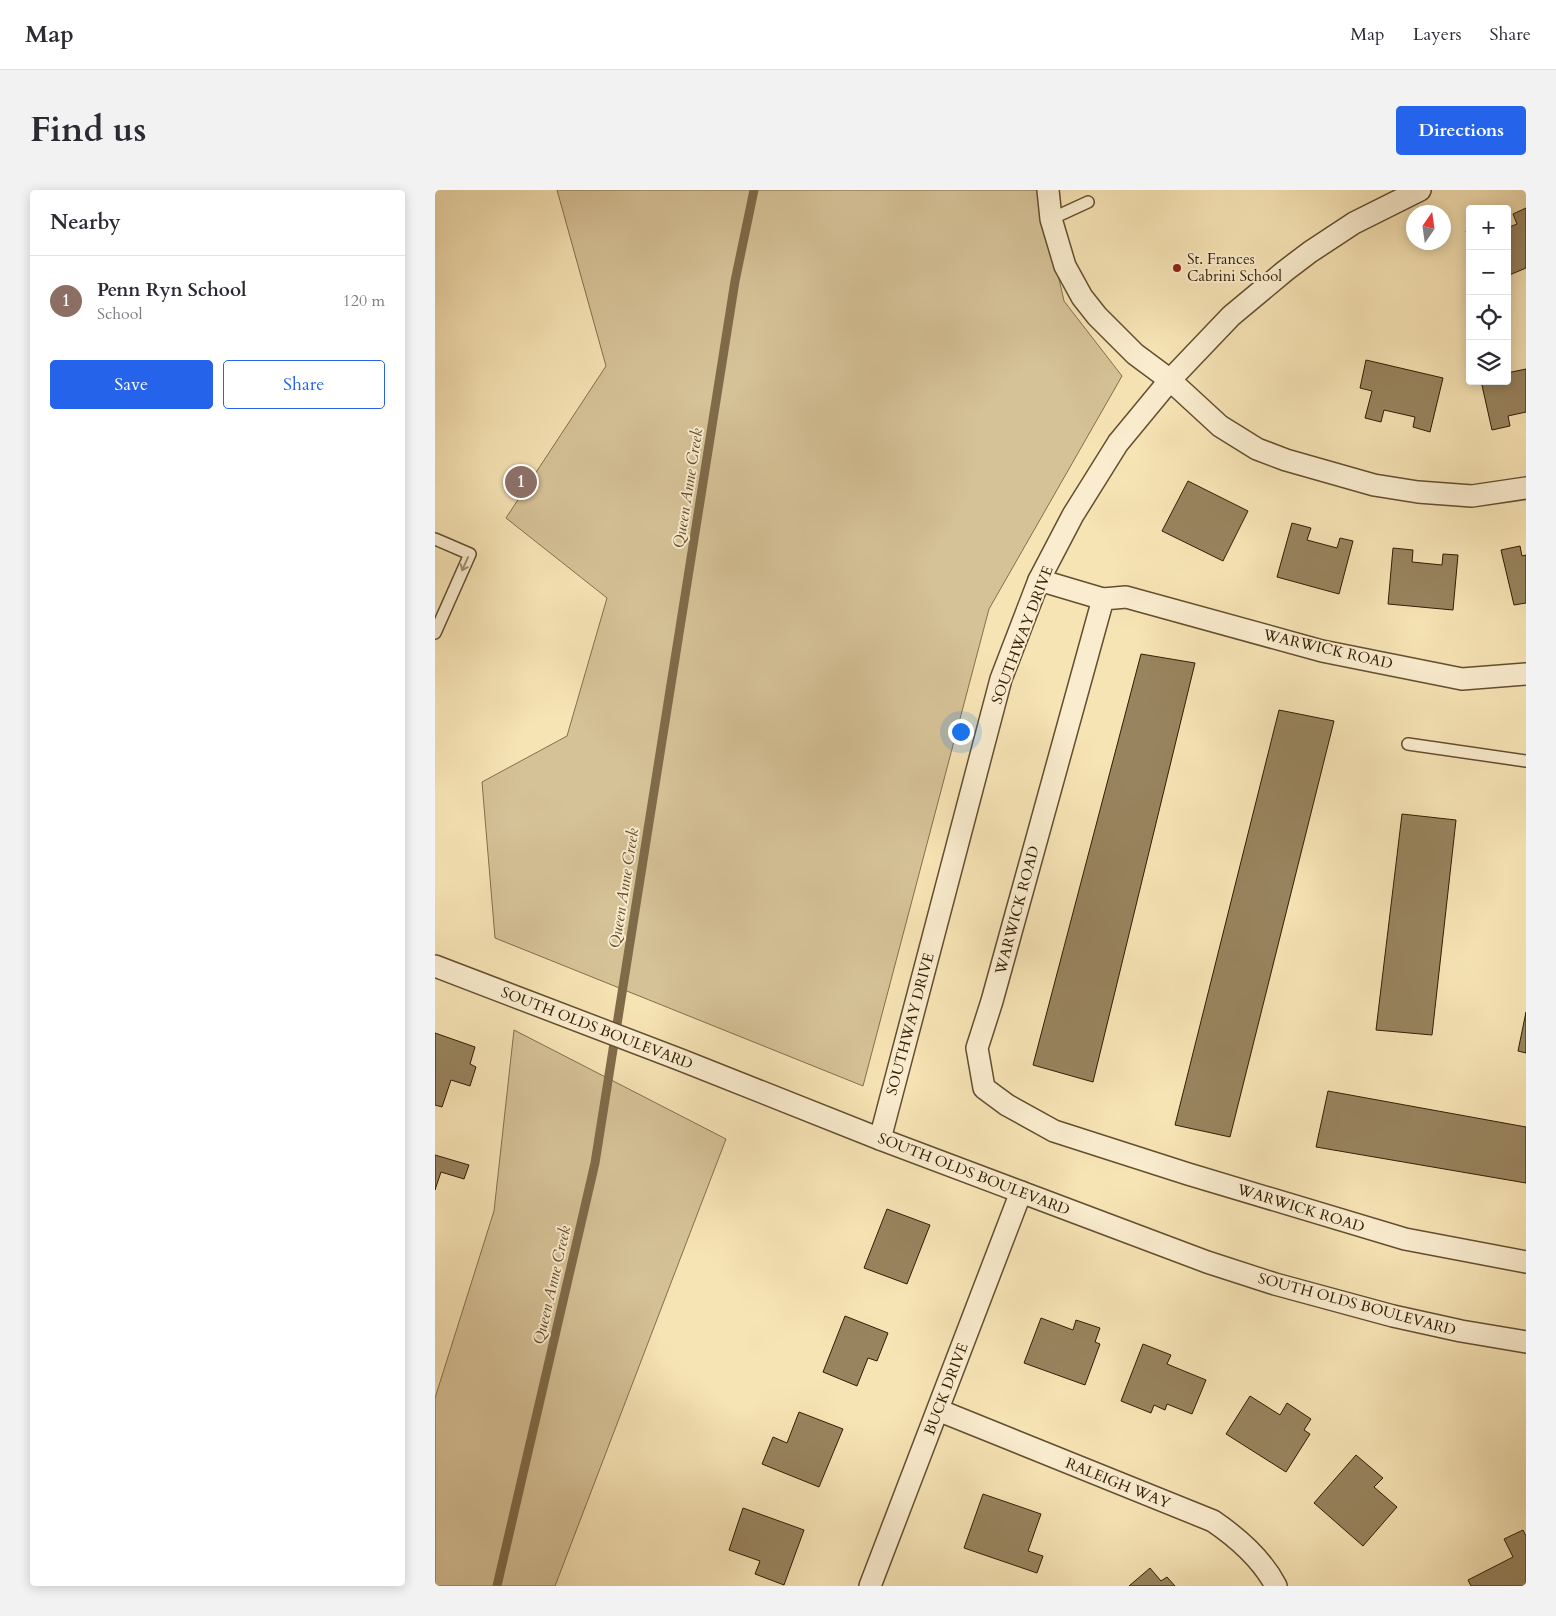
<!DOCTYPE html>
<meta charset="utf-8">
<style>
body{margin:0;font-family:Cardo,serif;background:#f2f2f3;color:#2b2b33}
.controls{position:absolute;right:15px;top:15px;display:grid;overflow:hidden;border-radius:5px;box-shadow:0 2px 12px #0003}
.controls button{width:45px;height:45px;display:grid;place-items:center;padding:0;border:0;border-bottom:1px solid #e1e1e2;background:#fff;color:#2b2b33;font:25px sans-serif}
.compass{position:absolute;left:971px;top:15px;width:45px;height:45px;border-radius:50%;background:#fff;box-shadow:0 2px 12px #0003;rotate:13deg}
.you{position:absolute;left:525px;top:541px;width:18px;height:18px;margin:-12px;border:4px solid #fff;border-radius:50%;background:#1a73e8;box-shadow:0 0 0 8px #1a73e833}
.badge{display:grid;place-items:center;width:32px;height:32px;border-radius:50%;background:#2563eb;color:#fff;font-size:16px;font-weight:700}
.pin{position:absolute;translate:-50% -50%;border:2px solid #fff;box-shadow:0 1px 5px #0006}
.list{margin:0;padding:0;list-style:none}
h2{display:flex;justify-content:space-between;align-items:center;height:65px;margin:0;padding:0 20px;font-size:21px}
h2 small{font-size:16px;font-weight:400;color:#7c7c81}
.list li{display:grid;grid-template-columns:32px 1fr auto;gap:15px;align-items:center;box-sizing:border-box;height:90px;padding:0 20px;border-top:1px solid #e1e1e2}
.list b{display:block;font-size:19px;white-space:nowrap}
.list p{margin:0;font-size:16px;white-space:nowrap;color:#7c7c81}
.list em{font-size:16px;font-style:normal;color:#7c7c81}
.actions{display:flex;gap:10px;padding:15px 20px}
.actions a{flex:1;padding:11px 0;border:1px solid #2563eb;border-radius:5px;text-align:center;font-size:18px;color:#2563eb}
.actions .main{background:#2563eb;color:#fff}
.icon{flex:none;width:28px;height:28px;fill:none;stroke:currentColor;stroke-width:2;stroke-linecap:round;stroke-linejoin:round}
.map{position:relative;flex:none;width:1091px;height:1396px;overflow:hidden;border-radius:5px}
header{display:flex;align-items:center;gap:30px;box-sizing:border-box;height:70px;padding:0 25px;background:#fff;border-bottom:1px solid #e1e1e2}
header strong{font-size:24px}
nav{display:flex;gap:28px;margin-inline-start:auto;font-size:18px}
.intro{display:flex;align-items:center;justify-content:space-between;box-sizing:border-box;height:120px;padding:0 30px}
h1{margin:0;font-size:35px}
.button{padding:12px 22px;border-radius:5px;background:#2563eb;color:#fff;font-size:18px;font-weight:700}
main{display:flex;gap:30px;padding:0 30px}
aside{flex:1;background:#fff;border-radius:5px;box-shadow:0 2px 12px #0003}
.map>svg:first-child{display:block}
.green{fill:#d6c297;stroke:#846f4c}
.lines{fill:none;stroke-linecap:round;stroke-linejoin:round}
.stream{stroke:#806b49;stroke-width:9}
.building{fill:#98845f;stroke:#321c02}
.lane-casing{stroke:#634e2f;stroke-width:14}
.street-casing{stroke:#634e2f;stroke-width:24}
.lane{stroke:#faedcf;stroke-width:11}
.street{stroke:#faedcf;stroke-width:21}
.oneway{stroke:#a08f73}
.poi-dot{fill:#8f2418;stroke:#faedcf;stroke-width:2}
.labels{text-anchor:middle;stroke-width:4;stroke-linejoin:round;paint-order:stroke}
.poi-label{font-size:15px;fill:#321c02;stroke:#faedcf;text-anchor:start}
.street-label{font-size:15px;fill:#321c02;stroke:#faedcf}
.water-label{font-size:16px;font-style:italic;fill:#604a2b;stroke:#faedcf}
</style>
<header>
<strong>Map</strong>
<nav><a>Map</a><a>Layers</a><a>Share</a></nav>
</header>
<div class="intro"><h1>Find us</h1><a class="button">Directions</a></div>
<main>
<aside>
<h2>Nearby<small></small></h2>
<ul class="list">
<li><span class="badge" style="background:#8d6e63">1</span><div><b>Penn Ryn School</b><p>School</p></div><em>120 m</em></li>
</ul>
<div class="actions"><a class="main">Save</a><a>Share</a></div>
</aside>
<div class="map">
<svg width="1091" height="1396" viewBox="0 0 1091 1396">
<rect width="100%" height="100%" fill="#f7e4b5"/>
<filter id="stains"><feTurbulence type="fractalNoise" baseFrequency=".004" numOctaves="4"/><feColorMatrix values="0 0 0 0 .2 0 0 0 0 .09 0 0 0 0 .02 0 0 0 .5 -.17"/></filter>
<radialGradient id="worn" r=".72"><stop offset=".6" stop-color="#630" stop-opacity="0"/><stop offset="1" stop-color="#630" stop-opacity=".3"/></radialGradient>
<!-- green -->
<g class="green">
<path d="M122 0H604L629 111 687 186 554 419 428 896 60 748 47 592 132 546 172 408 71 328 171 176Z"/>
<path d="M79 840 291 949 120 1396H0V1208L59 1021Z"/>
</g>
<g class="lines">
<!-- stream -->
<path class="stream" d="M62 1396 160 973 300 91 319 0"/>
</g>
<!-- building -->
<g class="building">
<path d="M1091 18V78L1072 86V38L1082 34 1078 24Z"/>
<path d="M1035 40V52L1031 41Z"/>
<path d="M931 170 1008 188 995 242 978 237 980 227 949 220 946 232 930 228 937 201 925 198Z"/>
<path d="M1091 179V222L1073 226 1075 236 1057 240 1046 191H1072V183Z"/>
<path d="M753 291 813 321 788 371 727 341Z"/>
<path d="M857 333 876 338 872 350 902 358 905 348 918 351 904 404 842 387Z"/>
<path d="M1085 356 1087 366 1091 365V413L1079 415 1066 360Z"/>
<path d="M958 358 978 360 977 372 1007 375 1008 364 1023 365 1018 420 953 414Z"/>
<path d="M706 464 760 473 658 892 598 875Z"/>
<path d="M844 520 899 531 795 947 740 935Z"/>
<path d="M967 624 1021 630 997 845 941 840Z"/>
<path d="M1091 822V863L1083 861Z"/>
<path d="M0 843 40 857 35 874 41 877 35 896 16 890 7 917 0 915Z"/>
<path d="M893 901 1091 937V993L881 957Z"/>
<path d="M0 965 34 975 29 989 6 982 0 1000Z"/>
<path d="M452 1019 495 1035 472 1094 429 1078Z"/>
<path d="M410 1126 453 1143 442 1171 433 1168 422 1196 388 1182Z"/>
<path d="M606 1128 638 1140 641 1130 665 1138 660 1152 665 1154 650 1195 589 1173Z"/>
<path d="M708 1154 736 1165 732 1174 771 1190 757 1224 732 1214 730 1220 719 1215 716 1223 686 1211Z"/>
<path d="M815 1206 845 1225 852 1213 876 1229 869 1240 875 1244 851 1282 791 1244Z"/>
<path d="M364 1222 408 1239 384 1297 327 1274 338 1247 352 1253Z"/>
<path d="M921 1265 948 1288 939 1297 962 1317 928 1356 879 1313Z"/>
<path d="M548 1304 606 1324 593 1361 608 1366 602 1383 529 1358Z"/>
<path d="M308 1318 369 1340 349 1395 320 1384 325 1371 294 1360Z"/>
<path d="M1088 1340 1091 1346V1396H1036L1033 1390 1078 1367 1069 1349Z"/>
<path d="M715 1378 726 1391 732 1387 740 1396H694Z"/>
</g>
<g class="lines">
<!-- lane casing -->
<g class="lane-casing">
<g id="lane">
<path d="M616 29 653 12"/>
<path d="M0 349 35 364 0 443"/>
<path d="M973 554 1091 571"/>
</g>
</g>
<!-- street casing -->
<g class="street-casing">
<g id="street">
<path d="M613 0 616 29 630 76 647 107 662 126 700 164 735 190 785 236 822 259 851 270 939 295 983 302 1037 306 1091 298"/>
<path d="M604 390 668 409"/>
<path d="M1091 484 1027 489 887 461 691 407 668 409 557 811 542 858 549 898 572 915 619 941 753 984 970 1049 1091 1072"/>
<path d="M0 776 246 870 445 949 772 1072 840 1094 958 1126 1026 1141 1091 1152"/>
<path d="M445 949 566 489 604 390 638 325 683 253 735 190 796 126 850 81 875 62 919 33 985 0"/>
<path d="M503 1220 778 1331C803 1348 827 1369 841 1396"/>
<path d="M435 1396 586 1002"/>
</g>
</g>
<!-- lane -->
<use href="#lane" class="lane"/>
<!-- street -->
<use href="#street" class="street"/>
</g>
<!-- one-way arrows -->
<defs><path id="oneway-shaft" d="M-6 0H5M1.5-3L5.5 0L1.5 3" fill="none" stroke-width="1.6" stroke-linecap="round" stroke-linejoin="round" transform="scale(1.25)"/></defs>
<use class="oneway" href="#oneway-shaft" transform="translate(30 374) rotate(114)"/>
<!-- markers -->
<circle class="poi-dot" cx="742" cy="78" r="5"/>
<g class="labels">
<!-- poi labels -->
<g class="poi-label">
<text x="752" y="74">St. Frances<tspan x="752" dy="17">Cabrini School</tspan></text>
</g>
<!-- street labels -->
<g class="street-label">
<text transform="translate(587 445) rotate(-69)" y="5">SOUTHWAY DRIVE</text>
<text transform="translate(893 459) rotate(13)" y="5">WARWICK ROAD</text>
<text transform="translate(582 720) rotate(-75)" y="5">WARWICK ROAD</text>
<text transform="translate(475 834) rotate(-75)" y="5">SOUTHWAY DRIVE</text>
<text transform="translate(162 838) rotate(21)" y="5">SOUTH OLDS BOULEVARD</text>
<text transform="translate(539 984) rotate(21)" y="5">SOUTH OLDS BOULEVARD</text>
<text transform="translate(866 1018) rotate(17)" y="5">WARWICK ROAD</text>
<text transform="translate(922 1114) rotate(15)" y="5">SOUTH OLDS BOULEVARD</text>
<text transform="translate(511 1199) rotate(-69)" y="5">BUCK DRIVE</text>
<text transform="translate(683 1293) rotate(22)" y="5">RALEIGH WAY</text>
</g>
<!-- water labels -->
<g class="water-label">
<text transform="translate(252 298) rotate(-81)" y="6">Queen Anne Creek</text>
<text transform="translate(188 698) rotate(-81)" y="6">Queen Anne Creek</text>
<text transform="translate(116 1095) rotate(-77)" y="6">Queen Anne Creek</text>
</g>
</g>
<rect width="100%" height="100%" filter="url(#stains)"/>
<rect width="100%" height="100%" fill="url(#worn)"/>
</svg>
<div class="controls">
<button>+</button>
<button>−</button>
<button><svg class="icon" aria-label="locate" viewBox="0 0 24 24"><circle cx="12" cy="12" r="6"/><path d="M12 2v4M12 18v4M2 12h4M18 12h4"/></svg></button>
<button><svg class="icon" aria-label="layers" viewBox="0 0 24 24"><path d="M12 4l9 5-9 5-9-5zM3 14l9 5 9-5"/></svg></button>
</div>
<svg class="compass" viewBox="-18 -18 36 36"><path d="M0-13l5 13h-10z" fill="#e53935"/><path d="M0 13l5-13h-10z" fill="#7c7c81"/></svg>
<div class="you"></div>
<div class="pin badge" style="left:86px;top:292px;background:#8d6e63">1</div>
</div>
</main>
